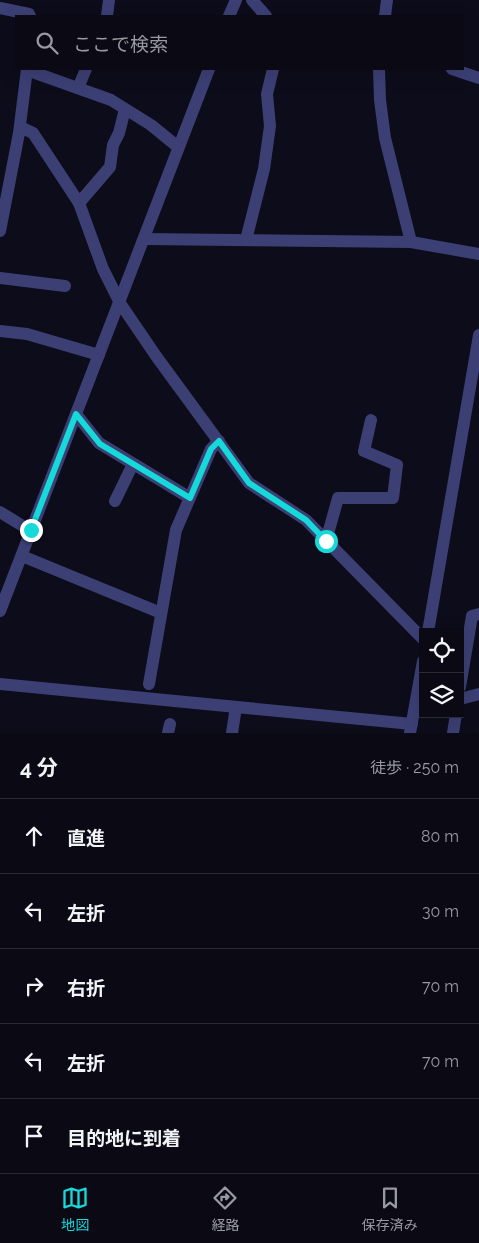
<!DOCTYPE html>
<html lang="ja">
<meta charset="utf-8">
<style>
body{margin:0;font-family:Raleway,"Noto Sans JP",sans-serif;background:#181722;color:#f1f3f6}
.controls{position:absolute;right:15px;bottom:15px;display:grid;overflow:hidden;border-radius:0px;box-shadow:0 5px 20px #0002}
.controls button{width:45px;height:45px;display:grid;place-items:center;padding:0;border:0;border-bottom:1px solid #2a2a34;background:#0a0914;color:#f1f3f6;font:25px sans-serif}
.stop{position:absolute;width:15px;height:15px;margin:-11px;border:4px solid #16d9da;border-radius:50%;background:#fff}
.stop.end{background:#16d9da;border-color:#fff;box-shadow:0 1px 5px #0008}
.list{margin:0;padding:0;list-style:none}
h2{display:flex;justify-content:space-between;align-items:center;height:65px;margin:0;padding:0 20px;font-size:21px}
h2 small{font-size:16px;font-weight:400;color:#999aa0}
.list li{display:grid;grid-template-columns:32px 1fr auto;gap:15px;align-items:center;box-sizing:border-box;height:75px;padding:0 20px;border-top:1px solid #2a2a34}
.list b{display:block;font-size:19px;white-space:nowrap}
.list em{font-size:16px;font-style:normal;color:#999aa0}
.icon{flex:none;width:28px;height:28px;fill:none;stroke:currentColor;stroke-width:2;stroke-linecap:round;stroke-linejoin:round}
.map{position:relative;flex:none;width:479px;height:733px;overflow:hidden}
.search{position:absolute;background:#0a0914;box-shadow:0 5px 20px #0002;left:15px;right:15px;top:15px;height:55px;display:flex;align-items:center;gap:12px;box-sizing:border-box;padding:0 18px;border-radius:0px;color:#999aa0;font-size:19px}
.sheet{height:440px;background:#0a0914}
nav{display:flex;justify-content:space-around;align-items:center;box-sizing:border-box;height:70px;border-top:1px solid #2a2a34;background:#0a0914;font-size:14px;color:#999aa0}
nav a{display:grid;justify-items:center;gap:2px}
nav .on{color:#16d9da}
.map>svg:first-child{display:block}
.lines{fill:none;stroke-linecap:round;stroke-linejoin:round}
.minor{stroke:#3c3f74;stroke-width:12}
.route{stroke:#16d9da;stroke-width:6}
</style>
<div class="map">
<svg width="479" height="733" viewBox="0 0 479 733">
<rect width="100%" height="100%" fill="#0d0c1a"/>
<g class="lines">
<!-- minor -->
<g class="minor">
<path d="M252 0 266 16"/>
<path d="M0 8 29 14 30 16"/>
<path d="M107 16 109 0"/>
<path d="M229 16 236 0"/>
<path d="M385 16 387 0"/>
<path d="M379 69 380 100 385 138 411 242"/>
<path d="M452 69 479 78"/>
<path d="M27 70 111 100 151 125 178 147"/>
<path d="M78 88 86 69"/>
<path d="M20 127 33 133 79 203 103 269 120 303 156 356 249 483 306 520 423 639"/>
<path d="M79 203 110 167 113 145 119 133 125 109"/>
<path d="M0 231 19 133 27 69"/>
<path d="M144 239 411 242 479 254"/>
<path d="M246 240 264 169 270 126 267 94 273 69"/>
<path d="M0 278 65 286"/>
<path d="M0 331 27 334 99 355"/>
<path d="M76 414 99 443 190 498"/>
<path d="M115 501 133 464"/>
<path d="M0 512 31 531"/>
<path d="M326 541 338 498H393L397 465 364 451 371 420"/>
<path d="M22 556 161 613"/>
<path d="M0 611 209 69"/>
<path d="M428 632 479 335"/>
<path d="M0 684 412 724"/>
<path d="M149 684 176 530 211 449 219 441"/>
<path d="M460 687 472 616 479 614"/>
<path d="M460 699 479 694"/>
<path d="M168 733 170 724"/>
<path d="M232 733 236 707"/>
<path d="M410 733 423 661"/>
<path d="M453 733 456 714"/>
</g>
</g>
<g class="lines">
<!-- route -->
<path class="route" d="M31 530 76 414 100 444 190 498 211 449 219 441 249 483 306 520 326 541"/>
</g>
</svg>
<div class="controls">
<button><svg class="icon" aria-label="locate" viewBox="0 0 24 24"><circle cx="12" cy="12" r="6"/><path d="M12 2v4M12 18v4M2 12h4M18 12h4"/></svg></button>
<button><svg class="icon" aria-label="layers" viewBox="0 0 24 24"><path d="M12 4l9 5-9 5-9-5zM3 14l9 5 9-5"/></svg></button>
</div>
<div class="stop" style="left:326px;top:541px"></div>
<div class="stop end" style="left:31px;top:530px"></div>
<div class="search"><svg class="icon" aria-label="search" viewBox="0 0 24 24"><circle cx="10" cy="10" r="6"/><path d="M15 15l6 6"/></svg>ここで検索</div>
</div>
<section class="sheet">
<h2>4 分<small>徒歩 · 250 m</small></h2>
<ul class="list">
<li><svg class="icon" aria-label="ahead" viewBox="0 0 24 24"><path d="M12 20V5M6 11l6-6 6 6"/></svg><div><b>直進</b></div><em>80 m</em></li>
<li><svg class="icon" aria-label="left" viewBox="0 0 24 24"><path d="M17 20v-9H6M10 6l-5 5 5 5"/></svg><div><b>左折</b></div><em>30 m</em></li>
<li><svg class="icon" aria-label="right" viewBox="0 0 24 24"><path d="M7 20v-9h11M14 6l5 5-5 5"/></svg><div><b>右折</b></div><em>70 m</em></li>
<li><svg class="icon" aria-label="left" viewBox="0 0 24 24"><path d="M17 20v-9H6M10 6l-5 5 5 5"/></svg><div><b>左折</b></div><em>70 m</em></li>
<li><svg class="icon" aria-label="arrive" viewBox="0 0 24 24"><path d="M6 21V4h12l-3 4 3 4H6"/></svg><div><b>目的地に到着</b></div></li>
</ul>
</section>
<nav>
<a class="on"><svg class="icon" aria-label="map" viewBox="0 0 24 24"><path d="M3 6l6-2 6 2 6-2v14l-6 2-6-2-6 2zM9 4v14M15 6v14"/></svg>地図</a>
<a><svg class="icon" aria-label="directions" viewBox="0 0 24 24"><path d="M12 3l9 9-9 9-9-9zM9 14v-3h6M13 9l2 2-2 2"/></svg>経路</a>
<a><svg class="icon" aria-label="saved" viewBox="0 0 24 24"><path d="M7 4h10v16l-5-4-5 4z"/></svg>保存済み</a>
</nav>
